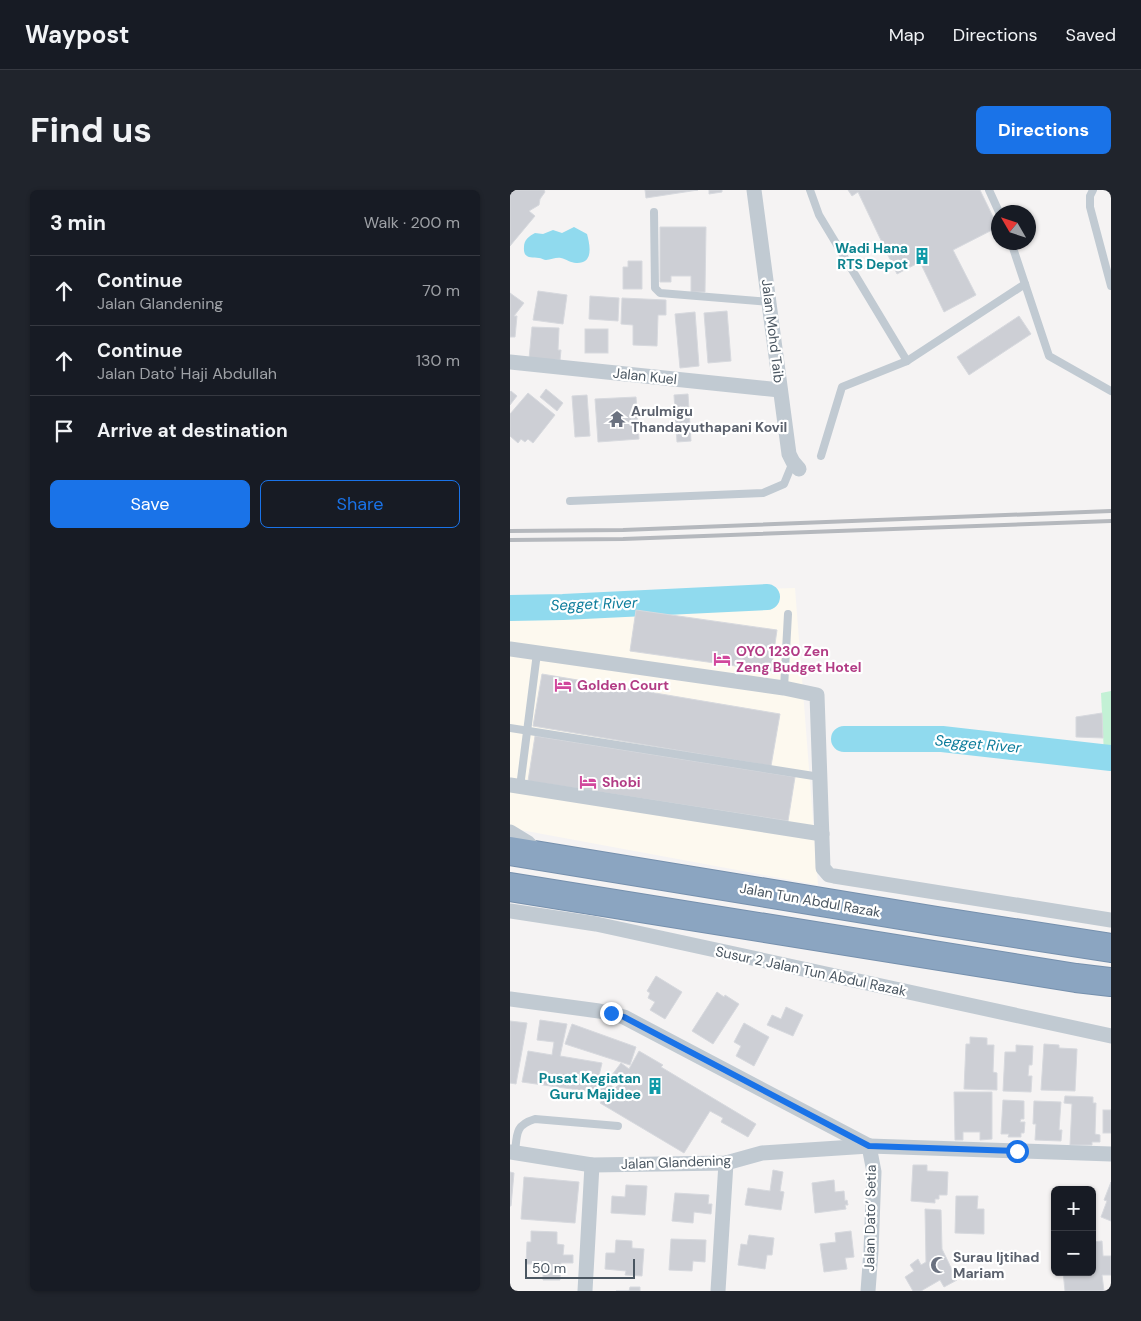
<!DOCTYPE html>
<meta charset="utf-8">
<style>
body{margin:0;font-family:"DM Sans",sans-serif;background:#20242c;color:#f1f3f6}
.controls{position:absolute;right:15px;bottom:15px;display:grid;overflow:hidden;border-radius:8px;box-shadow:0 1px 4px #0004}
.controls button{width:45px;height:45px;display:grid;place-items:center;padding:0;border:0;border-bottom:1px solid #363941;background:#171b24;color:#f1f3f6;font:25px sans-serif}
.compass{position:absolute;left:481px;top:15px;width:45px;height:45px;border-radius:50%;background:#171b24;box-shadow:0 1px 4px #0004;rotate:309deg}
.scale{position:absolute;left:15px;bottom:12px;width:110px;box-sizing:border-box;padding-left:5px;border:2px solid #4a5661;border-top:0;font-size:14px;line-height:18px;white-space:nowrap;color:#4a5661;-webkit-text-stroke:4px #fff;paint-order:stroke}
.stop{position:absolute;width:15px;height:15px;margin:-11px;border:4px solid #1a73e8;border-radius:50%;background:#fff}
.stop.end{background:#1a73e8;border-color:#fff;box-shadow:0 1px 5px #0008}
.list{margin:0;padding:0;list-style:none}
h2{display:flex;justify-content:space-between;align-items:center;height:65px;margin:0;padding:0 20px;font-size:21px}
h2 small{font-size:16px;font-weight:400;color:#9ea1a6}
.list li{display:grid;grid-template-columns:32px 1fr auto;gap:15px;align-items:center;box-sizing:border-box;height:70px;padding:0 20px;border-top:1px solid #363941}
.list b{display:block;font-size:19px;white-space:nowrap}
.list p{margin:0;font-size:16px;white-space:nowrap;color:#9ea1a6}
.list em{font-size:16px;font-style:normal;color:#9ea1a6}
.actions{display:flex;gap:10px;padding:15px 20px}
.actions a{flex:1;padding:11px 0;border:1px solid #1a73e8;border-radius:8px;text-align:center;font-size:18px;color:#1a73e8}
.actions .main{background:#1a73e8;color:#fff}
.icon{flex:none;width:28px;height:28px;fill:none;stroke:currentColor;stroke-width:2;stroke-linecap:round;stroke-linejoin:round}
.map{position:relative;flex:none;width:601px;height:1101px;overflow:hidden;border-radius:8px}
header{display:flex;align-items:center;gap:30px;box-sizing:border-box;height:70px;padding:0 25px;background:#171b24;border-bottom:1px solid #363941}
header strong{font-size:24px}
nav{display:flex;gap:28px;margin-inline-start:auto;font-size:18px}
.intro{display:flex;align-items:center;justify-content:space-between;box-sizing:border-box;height:120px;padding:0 30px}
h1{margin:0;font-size:35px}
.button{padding:12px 22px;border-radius:8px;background:#1a73e8;color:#fff;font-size:18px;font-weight:700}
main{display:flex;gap:30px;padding:0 30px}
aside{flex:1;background:#171b24;border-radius:8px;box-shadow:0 1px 4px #0004}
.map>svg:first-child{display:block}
.commercial{fill:#fdf9ef}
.green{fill:#c3f1d5}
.water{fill:#90daee}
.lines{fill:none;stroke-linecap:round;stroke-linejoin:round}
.river{stroke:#90daee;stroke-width:26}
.building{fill:#cdcfd5;stroke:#d7d9de}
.highway-casing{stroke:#7690ad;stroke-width:30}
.lane{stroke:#c1cad2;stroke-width:8}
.street{stroke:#c1cad2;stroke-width:15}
.highway{stroke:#8ba5c1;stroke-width:28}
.rail{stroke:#b5b8bd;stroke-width:4}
.route{stroke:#1a73e8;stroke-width:6}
.labels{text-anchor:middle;stroke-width:4.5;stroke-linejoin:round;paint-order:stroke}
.culture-label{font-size:14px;font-weight:bold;fill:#0d838f;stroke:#fff;text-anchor:end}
.street-label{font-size:14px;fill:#4a5661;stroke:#fff}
.worship-label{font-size:14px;font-weight:bold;fill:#5b616d;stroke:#fff;text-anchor:start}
.hotel-label{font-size:14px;font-weight:bold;fill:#b23c85;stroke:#fff;text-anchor:start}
.water-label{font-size:15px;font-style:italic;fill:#0c7c9b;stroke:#fff}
</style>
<header>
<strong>Waypost</strong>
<nav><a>Map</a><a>Directions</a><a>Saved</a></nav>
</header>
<div class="intro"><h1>Find us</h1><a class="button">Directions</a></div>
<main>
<aside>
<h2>3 min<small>Walk · 200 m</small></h2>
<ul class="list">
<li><svg class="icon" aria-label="ahead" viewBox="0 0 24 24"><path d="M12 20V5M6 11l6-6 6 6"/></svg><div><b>Continue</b><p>Jalan Glandening</p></div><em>70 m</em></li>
<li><svg class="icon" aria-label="ahead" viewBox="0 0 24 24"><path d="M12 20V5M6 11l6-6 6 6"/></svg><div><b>Continue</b><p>Jalan Dato' Haji Abdullah</p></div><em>130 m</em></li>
<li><svg class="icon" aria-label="arrive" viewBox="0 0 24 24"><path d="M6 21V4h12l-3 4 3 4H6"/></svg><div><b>Arrive at destination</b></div></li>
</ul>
<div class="actions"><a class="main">Save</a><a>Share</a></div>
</aside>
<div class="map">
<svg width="601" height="1101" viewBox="0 0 601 1101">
<rect width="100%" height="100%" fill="#f5f3f3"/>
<!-- commercial -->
<path class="commercial" d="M285 398 308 695 0 638V407Z"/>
<!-- green -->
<path class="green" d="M601 501V563L594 564 591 503Z"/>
<!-- water -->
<path class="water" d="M64 37 77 44C80 55 84 74 66 73 61 73 56 69 51 68 46 67 41 70 36 70 34 70 31 68 29 68 21 67 13 69 14 57 14 50 19 46 25 43L33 44 43 40 52 43Z"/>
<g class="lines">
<!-- river -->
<g class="river">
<path d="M0 418 53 417 257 407"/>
<path d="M334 549H432L601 568"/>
</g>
</g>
<!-- building -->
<g class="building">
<path d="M0 0H34L35 2 30 9 29 15 19 21 25 26 0 56Z"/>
<path d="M135 0H188L136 8Z"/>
<path d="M199 0H212V2L199 4Z"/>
<path d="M338 0H470L488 37 443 60 466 105 434 122 410 72 387 84 348 2 342 6Z"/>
<path d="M150 37H196L195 102H181V86H161V92H150Z"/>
<path d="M118 71H132V99H113V77H118Z"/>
<path d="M28 101 57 105 53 134 23 130Z"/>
<path d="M0 103 14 113 4 126H7L5 147H0Z"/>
<path d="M80 106 109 108 108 131 79 129Z"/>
<path d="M112 108 156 110V125H148L147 156 123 155V135L111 134Z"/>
<path d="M217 121 221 171 198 173 194 123Z"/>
<path d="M185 122 189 176 170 178 165 124Z"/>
<path d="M509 126 521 144 459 185 447 167Z"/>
<path d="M22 137 49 138 48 160H51L50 170 19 169Z"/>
<rect x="75" y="139" width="23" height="24"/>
<path d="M36 199 53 213 47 221 30 207Z"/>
<path d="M1 201 7 206 0 215V202Z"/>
<path d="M18 203 45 225 23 253 18 249 15 252 11 249 8 253 0 246V224Z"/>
<path d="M178 204 181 251 167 252 164 205Z"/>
<path d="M77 205 80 246 65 247 62 206Z"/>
<path d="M126 207 129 249 88 252 85 209Z"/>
<path d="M126 420 267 440 261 481 120 461Z"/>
<path d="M32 484 270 524 261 576 23 536Z"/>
<path d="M592 523 593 548 566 547V527Z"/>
<path d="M25 546 285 587 278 631 18 591Z"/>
<path d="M146 786 172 802 155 829 140 820 145 812 138 808 140 803 137 801Z"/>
<path d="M207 802 214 807 215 805 229 814 203 854 182 841Z"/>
<path d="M276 817 293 825 283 846 257 835 262 825 271 829Z"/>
<path d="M30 830 57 834 50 866 92 873 88 890H92L105 898 108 895 99 889 111 873 119 879 129 861 153 875 151 877 246 934 238 947 211 932 213 928 200 921 174 963 90 913 97 904 89 899H84L83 902 12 892 18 861 42 865 44 852 27 850Z"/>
<path d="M0 831 17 833 6 894 0 893Z"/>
<path d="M234 833 259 847 244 876 226 866 231 856 224 852Z"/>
<path d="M62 834 126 857 120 875 55 854Z"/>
<path d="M460 847 477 848V855H484L483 882 487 883V900L454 899 456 854H460Z"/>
<path d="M534 854 549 855V858L567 859 565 901 531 900Z"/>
<path d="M506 855 523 856 522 875H519L518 886H522L521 902 493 901 495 862H506Z"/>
<path d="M444 902H482V949L470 950V942H453V950H445Z"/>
<path d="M555 906 583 907V913H586L585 944 590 945V952H582V955H560L562 914 554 913Z"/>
<path d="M493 910 514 911V929H511L510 932H515L514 943H511V947H498L499 944H491Z"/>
<path d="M524 911 551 912 549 940H552L551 951 525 950 526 934H523Z"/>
<rect x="593" y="920" width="8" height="23"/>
<path d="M403 975H417V981L438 982 437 1005H429V1009H425V1013L401 1011Z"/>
<path d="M263 980 273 982 270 1001 274 1002 271 1020 235 1015 238 998 260 1001Z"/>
<path d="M0 982 4 983 1 1016H0Z"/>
<path d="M14 987 69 992 65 1033 11 1029Z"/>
<path d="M324 990 325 1002 334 1001 335 1011 337 1010 338 1015H335L336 1019 305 1023 302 993Z"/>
<path d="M601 992V1031L591 1027 597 1011 594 1010Z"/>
<path d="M116 995 137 996 135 1025 101 1023 102 1006 115 1007Z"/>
<path d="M165 1003 199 1005 198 1014H202L201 1024 184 1022 183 1033 162 1031Z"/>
<path d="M446 1006H468L467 1019H474V1044L445 1043Z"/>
<path d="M415 1019 431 1020 432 1059 447 1090 434 1097 430 1090 411 1101H403L395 1087 404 1081 400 1075 408 1069 411 1075 416 1072Z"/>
<path d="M21 1041 47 1042V1054L54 1055 53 1065H63V1073H51L50 1090H33V1074H16L17 1052H21Z"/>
<path d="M341 1041 344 1067 335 1068 337 1079 314 1082 310 1054 326 1052 325 1043Z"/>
<path d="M239 1045 264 1048 262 1065H257L255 1079 228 1075 231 1054 237 1055Z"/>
<path d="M161 1049 196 1050 195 1072 183 1071 182 1081 159 1080Z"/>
<path d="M106 1050 122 1051V1058L134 1059 132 1086 115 1085 116 1081 95 1079 96 1063H105Z"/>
<path d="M592 1051 593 1066H601V1085H592L594 1101H555L553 1082H582V1052Z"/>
<path d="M120 1097H130V1101H106H119Z"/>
</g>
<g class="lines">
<!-- highway casing -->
<g class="highway-casing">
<g id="highway">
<path d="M0 661 427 731 601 758"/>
<path d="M0 697 566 788 601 792"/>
</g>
</g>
<!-- lane -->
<g class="lane">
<path d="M300 0 309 25 397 171"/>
<path d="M479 0 489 22"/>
<path d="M583 0 580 6V17L601 96"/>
<path d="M144 22 145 98 150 103 260 112"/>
<path d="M501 52 539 166 601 201"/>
<path d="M311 266 332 197 397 171 515 94"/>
<path d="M60 311 253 303 274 294 283 272"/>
<path d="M274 498 278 424"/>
<path d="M0 538 310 587"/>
<path d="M10 597 27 463"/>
<path d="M5 963C7 944 5 935 25 929L108 936"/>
</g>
<!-- street -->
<g class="street">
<path d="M244 0 279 264 283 272 289 279"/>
<path d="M0 172 270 200"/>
<path d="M0 459 274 498 307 505 313 678 319 685 324 686 601 730"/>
<path d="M0 595 312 644"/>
<path d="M0 642 18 653 27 662"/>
<path d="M0 721 86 734 601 846"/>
<path d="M0 809 89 821 114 827 359 956"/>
<path d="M0 962 82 975 216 973 252 963 359 956 601 964"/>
<path d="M75 1101 82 975"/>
<path d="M208 1101 216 973"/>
<path d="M358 1101 361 1061 364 982 359 956"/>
</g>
<!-- highway -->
<use href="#highway" class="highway"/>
<!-- rail -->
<g class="rail">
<path d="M0 341 113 340 601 321"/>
<path d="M0 350 113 349 601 331"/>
</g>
</g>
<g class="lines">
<!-- route -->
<path class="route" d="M101 823 114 827 359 956 507 961"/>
</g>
<!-- icons -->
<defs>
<g id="building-bare" transform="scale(1.35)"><path d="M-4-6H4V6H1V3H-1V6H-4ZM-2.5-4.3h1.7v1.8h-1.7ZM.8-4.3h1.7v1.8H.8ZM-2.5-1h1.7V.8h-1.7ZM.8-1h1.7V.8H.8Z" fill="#0f9aa8" stroke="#fff" stroke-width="2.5" paint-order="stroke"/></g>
<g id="temple-bare" transform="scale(1.35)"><path d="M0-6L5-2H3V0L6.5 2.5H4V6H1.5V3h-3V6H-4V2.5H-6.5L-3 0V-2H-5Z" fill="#6b7280" stroke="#fff" stroke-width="2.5" paint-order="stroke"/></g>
<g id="hotel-bare" transform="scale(1.35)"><path d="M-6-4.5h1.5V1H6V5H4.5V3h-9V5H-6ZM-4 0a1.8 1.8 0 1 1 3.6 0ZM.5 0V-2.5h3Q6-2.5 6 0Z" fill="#d1479c" stroke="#fff" stroke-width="2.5" paint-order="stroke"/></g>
<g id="mosque-bare" transform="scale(1.35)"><path d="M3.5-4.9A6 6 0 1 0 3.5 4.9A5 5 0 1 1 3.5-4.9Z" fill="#6b7280" stroke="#fff" stroke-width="2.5" paint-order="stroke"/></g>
</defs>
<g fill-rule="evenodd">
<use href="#building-bare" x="412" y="66"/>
<use href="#temple-bare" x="107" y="229"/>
<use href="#hotel-bare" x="212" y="469"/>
<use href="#hotel-bare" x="53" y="495"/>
<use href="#hotel-bare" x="78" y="592"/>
<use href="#building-bare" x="145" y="896"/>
<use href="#mosque-bare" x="429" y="1075"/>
</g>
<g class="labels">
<!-- culture labels -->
<g class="culture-label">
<text x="398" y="63">Wadi Hana<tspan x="398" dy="16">RTS Depot</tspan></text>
<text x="131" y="893">Pusat Kegiatan<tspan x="131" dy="16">Guru Majidee</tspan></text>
</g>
<!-- street labels -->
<g class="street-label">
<text transform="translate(263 141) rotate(83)" y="5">Jalan Mohd Taib</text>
<text transform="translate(135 186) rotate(6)" y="5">Jalan Kuel</text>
<text transform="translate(300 710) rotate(10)" y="5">Jalan Tun Abdul Razak</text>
<text transform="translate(301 781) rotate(12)" y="5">Susur 2 Jalan Tun Abdul Razak</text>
<text transform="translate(166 972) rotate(-2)" y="5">Jalan Glandening</text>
<text transform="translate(360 1028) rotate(-89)" y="5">Jalan Dato’ Setia</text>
</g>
<!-- worship labels -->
<g class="worship-label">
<text x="121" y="226">Arulmigu<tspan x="121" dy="16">Thandayuthapani Kovil</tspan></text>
<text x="443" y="1072">Surau Ijtihad<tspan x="443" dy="16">Mariam</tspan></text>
</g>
<!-- hotel labels -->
<g class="hotel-label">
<text x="226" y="466">OYO 1230 Zen<tspan x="226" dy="16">Zeng Budget Hotel</tspan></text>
<text x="67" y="500">Golden Court</text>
<text x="92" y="597">Shobi</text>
</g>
<!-- water labels -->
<g class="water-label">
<text transform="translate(84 414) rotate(-2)" y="5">Segget River</text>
<text transform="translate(468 554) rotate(5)" y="5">Segget River</text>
</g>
</g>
</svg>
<div class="controls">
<button>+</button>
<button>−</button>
</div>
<svg class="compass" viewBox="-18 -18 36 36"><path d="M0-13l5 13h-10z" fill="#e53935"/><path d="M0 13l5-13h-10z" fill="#9ea1a6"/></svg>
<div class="scale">50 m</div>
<div class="stop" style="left:507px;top:961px"></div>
<div class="stop end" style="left:101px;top:823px"></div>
</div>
</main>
